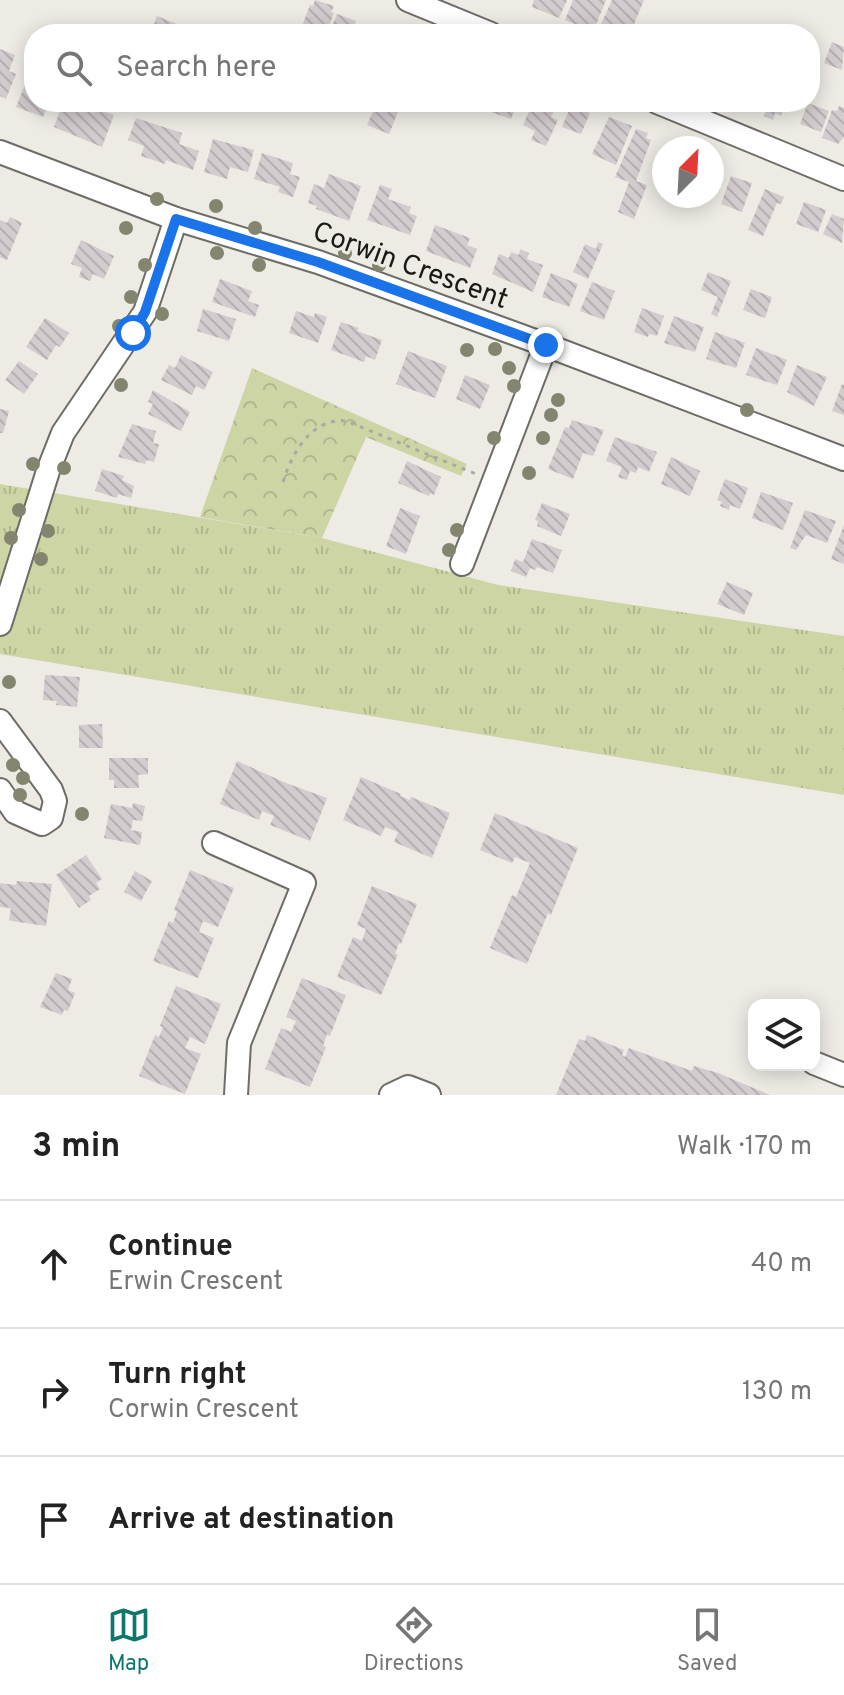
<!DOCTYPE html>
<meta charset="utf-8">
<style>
body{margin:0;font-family:Overpass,sans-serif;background:#f6f6f6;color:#222}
.controls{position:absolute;right:24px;bottom:24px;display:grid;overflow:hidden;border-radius:16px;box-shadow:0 4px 20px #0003}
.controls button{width:72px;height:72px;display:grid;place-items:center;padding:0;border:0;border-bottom:2px solid #e0e0e0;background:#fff;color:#222;font:40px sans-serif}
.compass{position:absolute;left:652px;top:136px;width:72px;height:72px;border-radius:50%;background:#fff;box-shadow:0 4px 20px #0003;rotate:24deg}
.stop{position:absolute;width:24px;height:24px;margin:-18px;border:6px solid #1a73e8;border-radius:50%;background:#fff}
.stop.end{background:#1a73e8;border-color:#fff;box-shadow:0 2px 8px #0008}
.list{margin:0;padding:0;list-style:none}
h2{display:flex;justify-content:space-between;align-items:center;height:104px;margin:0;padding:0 32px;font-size:34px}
h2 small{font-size:26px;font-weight:400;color:#767676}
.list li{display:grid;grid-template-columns:52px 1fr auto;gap:24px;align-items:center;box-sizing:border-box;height:128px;padding:0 32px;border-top:2px solid #e0e0e0}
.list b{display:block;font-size:30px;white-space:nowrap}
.list p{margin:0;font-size:26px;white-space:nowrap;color:#767676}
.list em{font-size:26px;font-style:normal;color:#767676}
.icon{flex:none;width:44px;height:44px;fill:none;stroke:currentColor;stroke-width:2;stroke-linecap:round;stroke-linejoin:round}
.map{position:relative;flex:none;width:844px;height:1095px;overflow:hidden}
.search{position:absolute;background:#fff;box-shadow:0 4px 20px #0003;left:24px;right:24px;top:24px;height:88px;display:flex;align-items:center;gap:20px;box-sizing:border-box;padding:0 28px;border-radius:32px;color:#767676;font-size:30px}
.sheet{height:488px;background:#fff}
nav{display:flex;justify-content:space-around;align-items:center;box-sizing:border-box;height:112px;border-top:2px solid #e0e0e0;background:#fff;font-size:22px;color:#767676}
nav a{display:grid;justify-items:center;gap:4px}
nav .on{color:#0f766e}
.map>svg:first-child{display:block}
.grass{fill:url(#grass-tufts)}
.park{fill:url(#park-crowns)}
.building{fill:url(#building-back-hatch)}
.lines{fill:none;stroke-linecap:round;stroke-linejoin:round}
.street-casing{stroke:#6e6c66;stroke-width:26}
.path{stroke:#aaa9a3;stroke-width:3;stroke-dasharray:4 6;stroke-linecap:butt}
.street{stroke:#fff;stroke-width:22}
.tree{fill:#84856f}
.route{stroke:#1a73e8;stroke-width:10}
.labels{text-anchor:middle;stroke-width:6;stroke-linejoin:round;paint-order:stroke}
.street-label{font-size:28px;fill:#1a1917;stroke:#edebe4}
</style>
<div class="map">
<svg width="844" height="1095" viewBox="0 0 844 1095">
<defs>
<pattern id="grass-tufts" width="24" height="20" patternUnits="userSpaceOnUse" patternTransform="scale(2)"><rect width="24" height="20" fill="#ced5a5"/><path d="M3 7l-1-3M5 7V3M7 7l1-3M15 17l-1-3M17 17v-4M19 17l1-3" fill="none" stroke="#b0b68d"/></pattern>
<pattern id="park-crowns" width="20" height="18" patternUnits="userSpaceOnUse" patternTransform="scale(2)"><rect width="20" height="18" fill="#ced5a5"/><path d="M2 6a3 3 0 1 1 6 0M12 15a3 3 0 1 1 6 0" fill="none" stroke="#b0b68d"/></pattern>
<pattern id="building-back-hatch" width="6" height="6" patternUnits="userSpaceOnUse" patternTransform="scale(2)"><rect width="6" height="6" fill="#d3cccf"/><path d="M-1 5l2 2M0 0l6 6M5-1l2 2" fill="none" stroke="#b5afb1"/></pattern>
</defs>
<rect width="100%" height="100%" fill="#edebe4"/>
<!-- grass -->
<path class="grass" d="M0 484 322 538 498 585 844 636V795L0 654Z"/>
<!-- park -->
<path class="park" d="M252 368 467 464 461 476 366 437 322 538 200 517Z"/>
<!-- building -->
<g class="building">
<path d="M315 0 334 6 331 12 334 13 326 34H299L310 5 313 6Z"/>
<path d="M534 0H567L559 18 532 7Z"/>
<path d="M573 0H606L593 32 565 20Z"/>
<path d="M612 0H644L630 34 597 33Z"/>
<path d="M337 14 356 21 354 25 364 28 362 34H329Z"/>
<path d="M157 16 201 34H200L151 32Z"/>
<path d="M832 42 844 47 842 70 824 63Z"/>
<path d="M0 49 15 55 9 71 16 74 6 99 0 96Z"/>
<path d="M27 80 34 83V102H49L43 117 16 107Z"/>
<path d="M63 102 94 113 95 108 114 115 102 147 54 127Z"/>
<path d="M377 102H402L389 134 367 125Z"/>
<path d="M495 102H518L511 119 491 112Z"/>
<path d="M533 102H558L551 117 558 120 546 146 531 140 535 131 523 125Z"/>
<path d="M761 102H787L781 116 775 113 773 120 764 116 766 110 759 107Z"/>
<path d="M808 103 829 111 821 132 800 124Z"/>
<path d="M571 105 590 113 581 134 562 127Z"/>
<path d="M839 106 844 108V137L838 144 822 138 832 110 837 111Z"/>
<path d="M609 117 632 126 616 165 592 154Z"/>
<path d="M136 118 182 133 179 144 199 151 193 170 166 160 165 164 141 156 144 146 128 140Z"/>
<path d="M636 129 648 133 646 138 651 140 636 181 647 185 634 219 618 212 629 182 615 177Z"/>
<path d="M213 139 254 150 248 172 230 167 227 179 204 172Z"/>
<path d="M262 153 293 163 290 174 300 177 293 197 278 192 280 187 254 179Z"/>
<path d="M329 174 361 186 349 221 316 209 317 206 308 203 314 184 324 188Z"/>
<path d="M731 176 752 183 742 212 721 204Z"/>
<path d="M380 185 392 189 388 199 411 207 409 213 417 216 410 235 367 220Z"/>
<path d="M765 189 784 197 781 204 777 203 763 236 748 230Z"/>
<path d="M804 202 826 210 818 232 796 224Z"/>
<path d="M832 214 844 219 842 243 823 234Z"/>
<path d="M10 217 22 223 7 260 0 257V220L7 223Z"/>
<path d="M435 225 470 238 467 245 477 249 470 268 426 251Z"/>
<path d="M81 240 114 256 104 279 93 274 90 281 79 277 82 268 71 264Z"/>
<path d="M598 242 603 244 588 279 573 272 585 244 596 249Z"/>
<path d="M520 249 529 253 527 259 543 265 533 292 492 274 499 254 509 258 511 252 519 255Z"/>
<path d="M708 272 731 281 717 317 711 314 718 297 701 290Z"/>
<path d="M551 273 578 284 569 307 542 297Z"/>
<path d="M220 279 252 291 248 301 259 305 255 317 212 302Z"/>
<path d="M592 282 615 291 604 320 580 311Z"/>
<path d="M751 289 772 297 765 318 743 310Z"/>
<path d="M642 308 664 316 657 336 649 334 648 337 634 332Z"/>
<path d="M203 309 236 319 229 341 197 331Z"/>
<path d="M296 311 314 317 315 313 327 317 318 343 289 333Z"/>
<path d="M674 316 704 327 695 352 664 343Z"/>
<path d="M45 318 69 333 60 347 56 345 47 360 26 347Z"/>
<path d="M341 322 359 328 357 331 382 340 375 360 366 356 364 362 331 350Z"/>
<path d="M715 332 745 343 736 368 706 359Z"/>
<path d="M756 348 787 360 777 385 746 375Z"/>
<path d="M408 351 447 366 435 398 396 384Z"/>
<path d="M181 355 213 372 204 390 196 386 192 395 161 380 169 365 175 368Z"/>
<path d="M19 361 38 374 24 394 5 380Z"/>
<path d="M797 365 827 377 814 406 787 392Z"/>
<path d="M465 375 490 385 480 409 456 399Z"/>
<path d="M842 384 844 385V415L832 411Z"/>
<path d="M153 390 190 412 181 431 148 414 153 404 148 402Z"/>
<path d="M0 409 9 411 3 433H0Z"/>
<path d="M572 420 604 430 593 456 583 453 573 479 548 469 565 427 569 428Z"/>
<path d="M132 424 156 431 153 443 159 444 154 462 147 460 145 464 118 457Z"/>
<path d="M615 437 657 452 649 472 638 467 636 473 630 471 627 480 618 477 622 467 606 461Z"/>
<path d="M671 457 700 471 690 496 661 484Z"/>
<path d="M407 461 441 477 434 495 430 493 429 496 398 483Z"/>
<path d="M102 469 124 476 122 480 134 486 131 498 118 494 117 498 95 491Z"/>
<path d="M725 479 748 488 740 509 730 505 729 510 720 506 722 502 717 500Z"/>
<path d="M761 492 793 503 783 530 752 518Z"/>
<path d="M542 503 570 514 561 536 537 526 538 521 535 520Z"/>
<path d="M400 508 420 516 406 554 386 546Z"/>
<path d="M805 510 836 521 827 543 806 535 796 550 790 548Z"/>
<path d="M844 525V564L831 559Z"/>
<path d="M532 539 562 550 553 573 537 567 535 570 530 568 526 577 511 571 515 559 523 562Z"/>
<path d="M727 582 753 593 744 615 717 604Z"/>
<path d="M45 675 80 677 77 707 56 705 57 701 43 700Z"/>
<path d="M102 724 103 748H79V725Z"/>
<path d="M109 758H148V774L138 775 139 788H114V780H109Z"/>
<path d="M237 761 286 783 327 798 310 841 270 825 274 816 262 811 259 820 220 804Z"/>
<path d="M361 777 401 794 400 796 410 800 411 797 450 813 432 858 394 842 398 832 385 827 381 836 343 820Z"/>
<path d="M133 803 145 806 142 821 133 820 131 830 142 832 140 845 104 838 111 804 132 808Z"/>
<path d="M495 813 578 848 551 915 548 913 527 964 490 948 512 895 516 897 530 863 515 857 512 863 480 850Z"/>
<path d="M86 855 102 879 96 883 100 889 89 896 91 900 79 908 56 875Z"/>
<path d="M190 870 234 888 218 927 203 921 199 932 214 938 198 978 153 961 169 921 173 923 177 912 174 910Z"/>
<path d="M135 871 152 881 141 901 124 892Z"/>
<path d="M17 881 52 884 46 926 12 921 9 920 11 908 0 907V883L16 885Z"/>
<path d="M372 886 417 904 401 944 399 943 395 954H398L381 995 337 977 353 937 362 941 366 929 357 925Z"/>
<path d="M56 973 72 979 68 990 75 993 68 1011 64 1010 62 1015 40 1007Z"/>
<path d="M302 978 346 995 330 1036 327 1034 323 1046 326 1047 310 1087 265 1069 281 1028 291 1032 296 1021 286 1017Z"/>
<path d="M176 986 221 1004 205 1044 190 1037 185 1048 201 1054 185 1094 139 1076 155 1035 159 1037 163 1027 160 1026Z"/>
<path d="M587 1035 624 1050 622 1055 625 1057 629 1048 692 1071 694 1066 718 1073 770 1095H556L579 1039 585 1041Z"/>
</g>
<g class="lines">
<!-- street casing -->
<g class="street-casing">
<g id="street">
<path d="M408 0 491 34"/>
<path d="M657 102 844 179"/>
<path d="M0 152 176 219 318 262 546 345 844 459"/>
<path d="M462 564 546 345"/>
<path d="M0 624 48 471 63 433 145 312 176 219"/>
<path d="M0 721 51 790 55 801 51 818 42 824 15 812 0 790"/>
<path d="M214 843 304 883 239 1043 236 1095"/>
<path d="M814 1063 844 1075"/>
<path d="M391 1095 408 1087 429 1095"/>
</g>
</g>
<!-- path -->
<path class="path" d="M283 482C292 453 311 418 346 421L476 474"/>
<!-- street -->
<use href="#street" class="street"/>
</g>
<!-- trees -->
<g class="tree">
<circle cx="157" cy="199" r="7"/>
<circle cx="216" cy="206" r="7"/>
<circle cx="126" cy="228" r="7"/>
<circle cx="255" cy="228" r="7"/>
<circle cx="217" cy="253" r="7"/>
<circle cx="345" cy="253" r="7"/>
<circle cx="145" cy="265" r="7"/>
<circle cx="259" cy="265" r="7"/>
<circle cx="379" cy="265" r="7"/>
<circle cx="131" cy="297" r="7"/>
<circle cx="162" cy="314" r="7"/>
<circle cx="119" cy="326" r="7"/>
<circle cx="495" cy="349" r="7"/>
<circle cx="467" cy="350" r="7"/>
<circle cx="509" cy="368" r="7"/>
<circle cx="121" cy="385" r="7"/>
<circle cx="514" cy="386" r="7"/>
<circle cx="558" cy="400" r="7"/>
<circle cx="747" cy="410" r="7"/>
<circle cx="551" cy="415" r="7"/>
<circle cx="494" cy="438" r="7"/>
<circle cx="543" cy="438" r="7"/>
<circle cx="33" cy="464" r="7"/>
<circle cx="64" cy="468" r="7"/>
<circle cx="529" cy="473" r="7"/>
<circle cx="19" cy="510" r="7"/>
<circle cx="457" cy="530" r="7"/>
<circle cx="48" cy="531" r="7"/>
<circle cx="11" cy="538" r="7"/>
<circle cx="449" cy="550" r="7"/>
<circle cx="41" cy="559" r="7"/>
<circle cx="9" cy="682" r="7"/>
<circle cx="13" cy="765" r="7"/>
<circle cx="23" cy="778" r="7"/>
<circle cx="20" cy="795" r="7"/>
<circle cx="82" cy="814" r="7"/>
</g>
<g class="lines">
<!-- route -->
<path class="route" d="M133 333 145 312 176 219 318 262 546 345"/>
</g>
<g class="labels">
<!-- street labels -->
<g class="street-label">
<text transform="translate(411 264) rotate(20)" y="10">Corwin Crescent</text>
</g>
</g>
</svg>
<div class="controls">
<button><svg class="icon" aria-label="layers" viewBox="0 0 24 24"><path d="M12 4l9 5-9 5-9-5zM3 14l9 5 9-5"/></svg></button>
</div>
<svg class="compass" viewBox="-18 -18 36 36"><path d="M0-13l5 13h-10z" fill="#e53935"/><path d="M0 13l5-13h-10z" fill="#767676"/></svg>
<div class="stop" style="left:133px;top:333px"></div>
<div class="stop end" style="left:546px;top:345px"></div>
<div class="search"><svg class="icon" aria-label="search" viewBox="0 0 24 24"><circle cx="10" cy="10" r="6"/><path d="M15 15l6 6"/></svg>Search here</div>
</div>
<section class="sheet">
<h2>3 min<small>Walk · 170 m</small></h2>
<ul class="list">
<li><svg class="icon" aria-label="ahead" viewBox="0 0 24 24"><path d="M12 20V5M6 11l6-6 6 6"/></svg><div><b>Continue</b><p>Erwin Crescent</p></div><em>40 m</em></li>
<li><svg class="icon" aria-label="right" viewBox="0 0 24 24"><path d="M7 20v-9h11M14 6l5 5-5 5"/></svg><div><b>Turn right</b><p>Corwin Crescent</p></div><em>130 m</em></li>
<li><svg class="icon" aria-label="arrive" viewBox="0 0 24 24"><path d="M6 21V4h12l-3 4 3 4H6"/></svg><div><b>Arrive at destination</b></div></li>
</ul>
</section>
<nav>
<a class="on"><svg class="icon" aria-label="map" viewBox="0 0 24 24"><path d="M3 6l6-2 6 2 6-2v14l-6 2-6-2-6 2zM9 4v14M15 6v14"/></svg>Map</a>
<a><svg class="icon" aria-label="directions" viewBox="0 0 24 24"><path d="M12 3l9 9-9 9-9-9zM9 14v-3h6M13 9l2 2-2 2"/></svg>Directions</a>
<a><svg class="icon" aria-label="saved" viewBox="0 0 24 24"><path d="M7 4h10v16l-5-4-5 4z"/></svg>Saved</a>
</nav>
